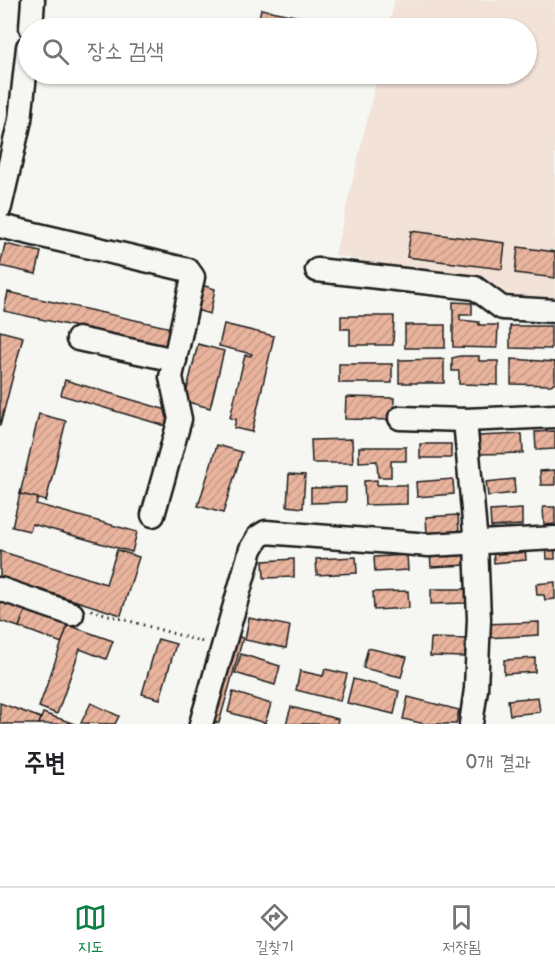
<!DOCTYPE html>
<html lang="ko">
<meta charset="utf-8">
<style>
body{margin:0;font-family:"Balsamiq Sans","Poor Story",sans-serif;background:#f6f6f6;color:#202124}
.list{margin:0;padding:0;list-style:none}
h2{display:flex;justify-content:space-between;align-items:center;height:78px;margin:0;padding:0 24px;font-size:26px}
h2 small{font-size:20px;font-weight:400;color:#757577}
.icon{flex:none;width:33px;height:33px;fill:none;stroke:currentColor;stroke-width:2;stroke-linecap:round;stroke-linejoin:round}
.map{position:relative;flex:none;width:555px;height:724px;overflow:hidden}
.search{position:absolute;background:#fff;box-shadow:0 2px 4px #0004;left:18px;right:18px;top:18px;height:66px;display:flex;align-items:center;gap:15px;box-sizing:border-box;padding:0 21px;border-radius:33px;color:#757577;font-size:22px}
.sheet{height:162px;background:#fff}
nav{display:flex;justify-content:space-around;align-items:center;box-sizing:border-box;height:84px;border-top:2px solid #e0e0e0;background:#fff;font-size:16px;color:#757577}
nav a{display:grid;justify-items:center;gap:3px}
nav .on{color:#0b8043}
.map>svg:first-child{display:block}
.built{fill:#f2e2d8}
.building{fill:url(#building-hatch);stroke:#1c1c1c;stroke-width:1.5}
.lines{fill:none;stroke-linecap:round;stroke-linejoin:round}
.minor-casing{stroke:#1c1c1c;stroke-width:27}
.path{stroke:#1c1c1c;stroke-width:3;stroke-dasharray:1.5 4.5;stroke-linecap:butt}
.minor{stroke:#f6f6f2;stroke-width:22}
</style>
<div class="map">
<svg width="555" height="724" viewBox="0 0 555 724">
<defs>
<pattern id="building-hatch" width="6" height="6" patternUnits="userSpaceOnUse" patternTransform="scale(1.5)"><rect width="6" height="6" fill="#e9b49d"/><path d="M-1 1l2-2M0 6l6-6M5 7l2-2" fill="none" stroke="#c79a87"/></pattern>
</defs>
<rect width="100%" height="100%" fill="#f6f6f2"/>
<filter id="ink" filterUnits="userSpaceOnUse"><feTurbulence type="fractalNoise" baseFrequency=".0167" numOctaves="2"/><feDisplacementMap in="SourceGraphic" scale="12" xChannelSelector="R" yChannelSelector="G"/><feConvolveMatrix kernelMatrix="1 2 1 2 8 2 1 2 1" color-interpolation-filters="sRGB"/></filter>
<g filter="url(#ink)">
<!-- built -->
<path class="built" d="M395 0H555V305L504 301 477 284 335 255 378 74H526V28H388Z"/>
<!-- building -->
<g class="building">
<path d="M261 9 315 20 313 28H257Z"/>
<path d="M411 231 505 243 502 269 407 257Z"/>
<path d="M5 244 41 252 36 274 0 266Z"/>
<path d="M518 247 555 252V278L515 273Z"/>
<path d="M202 285 215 289 210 314 196 310Z"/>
<path d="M8 292 176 329 172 348 4 311Z"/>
<path d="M453 302 472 303V315H460V320L479 322V325H498L497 348 453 347Z"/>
<path d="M341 316H394L393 345H350V329H341Z"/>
<path d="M224 324 274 336 252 432 234 428 236 419 230 418 245 355 251 356 252 354 219 346Z"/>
<rect x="405" y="325" width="40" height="23"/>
<path d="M510 326H551V349L510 348Z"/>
<path d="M0 331 23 337 0 426Z"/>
<path d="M198 344 224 351 210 408 184 401Z"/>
<path d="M460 356H479V361H498V385L459 384V371H452V358Z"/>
<path d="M444 359V383H399V360Z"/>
<path d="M511 359 555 362V382L551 385 511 384Z"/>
<rect x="339" y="364" width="53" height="19"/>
<path d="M65 380 170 411 166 426 61 395Z"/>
<path d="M346 397 394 398 393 420 345 419Z"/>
<path d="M39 414 66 421 46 501 20 494Z"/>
<path d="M555 431V449L536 450 535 432Z"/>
<path d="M522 434 523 453 479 454 478 436Z"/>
<path d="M352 439 353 463H312L311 440Z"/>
<rect x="420" y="444" width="31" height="14"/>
<path d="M217 445 242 452 223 513 198 506Z"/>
<path d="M359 447H406V461H391V477H378L377 461 359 462Z"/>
<path d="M555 470V485H541L540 471Z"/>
<path d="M289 474 305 475 303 508 287 506Z"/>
<path d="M453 479 454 494 417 497 416 482Z"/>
<path d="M514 479 515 493 488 496 486 482Z"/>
<path d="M377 480V485H407V504L365 505 364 481Z"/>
<path d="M346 487V502L311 503V488Z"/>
<path d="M20 494 38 498 36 504 137 532 132 552 32 524 30 531 12 527Z"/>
<path d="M543 507H555V524L544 525Z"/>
<path d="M522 509V525L491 527 490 511Z"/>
<path d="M458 515 459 533 427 535 426 517Z"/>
<path d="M555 542V559H547L546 543Z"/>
<path d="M525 545 526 560 494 563 493 547Z"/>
<path d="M117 550 139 557 121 615 0 577V551L106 584Z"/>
<path d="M466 551 467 565 431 567 430 552Z"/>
<path d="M407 555 408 570 375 572 374 557Z"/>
<path d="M356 557 357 573 317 575 316 559Z"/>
<path d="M294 559V577L264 578 263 561Z"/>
<path d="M555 582V599L545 600 544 595H537L536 584Z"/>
<path d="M431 589H466L467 603 431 604Z"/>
<path d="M408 591 409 608 374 610 373 592Z"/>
<path d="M0 600 26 609 19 627 0 621Z"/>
<path d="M26 609 68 625 62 643 19 627Z"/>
<path d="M249 618 290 626 286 648 245 640Z"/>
<path d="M539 622V635L487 638 486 624Z"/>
<path d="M68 625 113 641 106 659 80 649 57 714 39 707Z"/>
<path d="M233 635 243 638 219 723 209 721Z"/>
<path d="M431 638 466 639 465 657 430 656Z"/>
<path d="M158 639 176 644 160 699 142 694Z"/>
<path d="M368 648 407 657 401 677 363 668Z"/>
<path d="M241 654 280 666 275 685 235 673Z"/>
<path d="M535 658V672L504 674V660Z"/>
<path d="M325 669 347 674 340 701 296 690 300 671 323 676Z"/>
<path d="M353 679 399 691 394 714 347 703Z"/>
<path d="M233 692 271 704 265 723 228 712Z"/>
<path d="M408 697 459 710 456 724H425L403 719Z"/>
<path d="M538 697 540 712 510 715 508 700Z"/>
<path d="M0 703 41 718 39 724H0Z"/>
<path d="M91 703 119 716 115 724 81 723Z"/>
<path d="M291 707 338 719 337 724H286Z"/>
<path d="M43 713 75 724H39Z"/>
</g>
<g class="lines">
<!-- minor casing -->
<g class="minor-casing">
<g id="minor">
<path d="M31 28 33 0"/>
<path d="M0 207 20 120 28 47"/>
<path d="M0 226 188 270 193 277 171 377 180 419 153 515"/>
<path d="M317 270 475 288 502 308 555 311"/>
<path d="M78 339 175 360"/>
<path d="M400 418 465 420 555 416"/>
<path d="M465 420 476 544 479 619 476 689 471 724"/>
<path d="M0 589 72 614"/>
<path d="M201 724 251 549 258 537 266 532 429 545 555 538"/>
</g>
</g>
<!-- path -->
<path class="path" d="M91 610 203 642"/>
<!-- minor -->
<use href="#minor" class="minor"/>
</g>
</g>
</svg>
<div class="search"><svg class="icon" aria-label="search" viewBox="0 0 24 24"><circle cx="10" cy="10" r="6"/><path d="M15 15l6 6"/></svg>장소 검색</div>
</div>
<section class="sheet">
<h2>주변<small>0개 결과</small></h2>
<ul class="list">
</ul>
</section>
<nav>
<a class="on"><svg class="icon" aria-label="map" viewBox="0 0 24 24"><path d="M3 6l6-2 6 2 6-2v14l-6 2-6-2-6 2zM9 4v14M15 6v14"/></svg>지도</a>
<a><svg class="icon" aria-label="directions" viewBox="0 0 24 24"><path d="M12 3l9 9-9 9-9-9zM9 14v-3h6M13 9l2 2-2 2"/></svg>길찾기</a>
<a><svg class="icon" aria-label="saved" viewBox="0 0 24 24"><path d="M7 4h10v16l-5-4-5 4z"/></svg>저장됨</a>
</nav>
